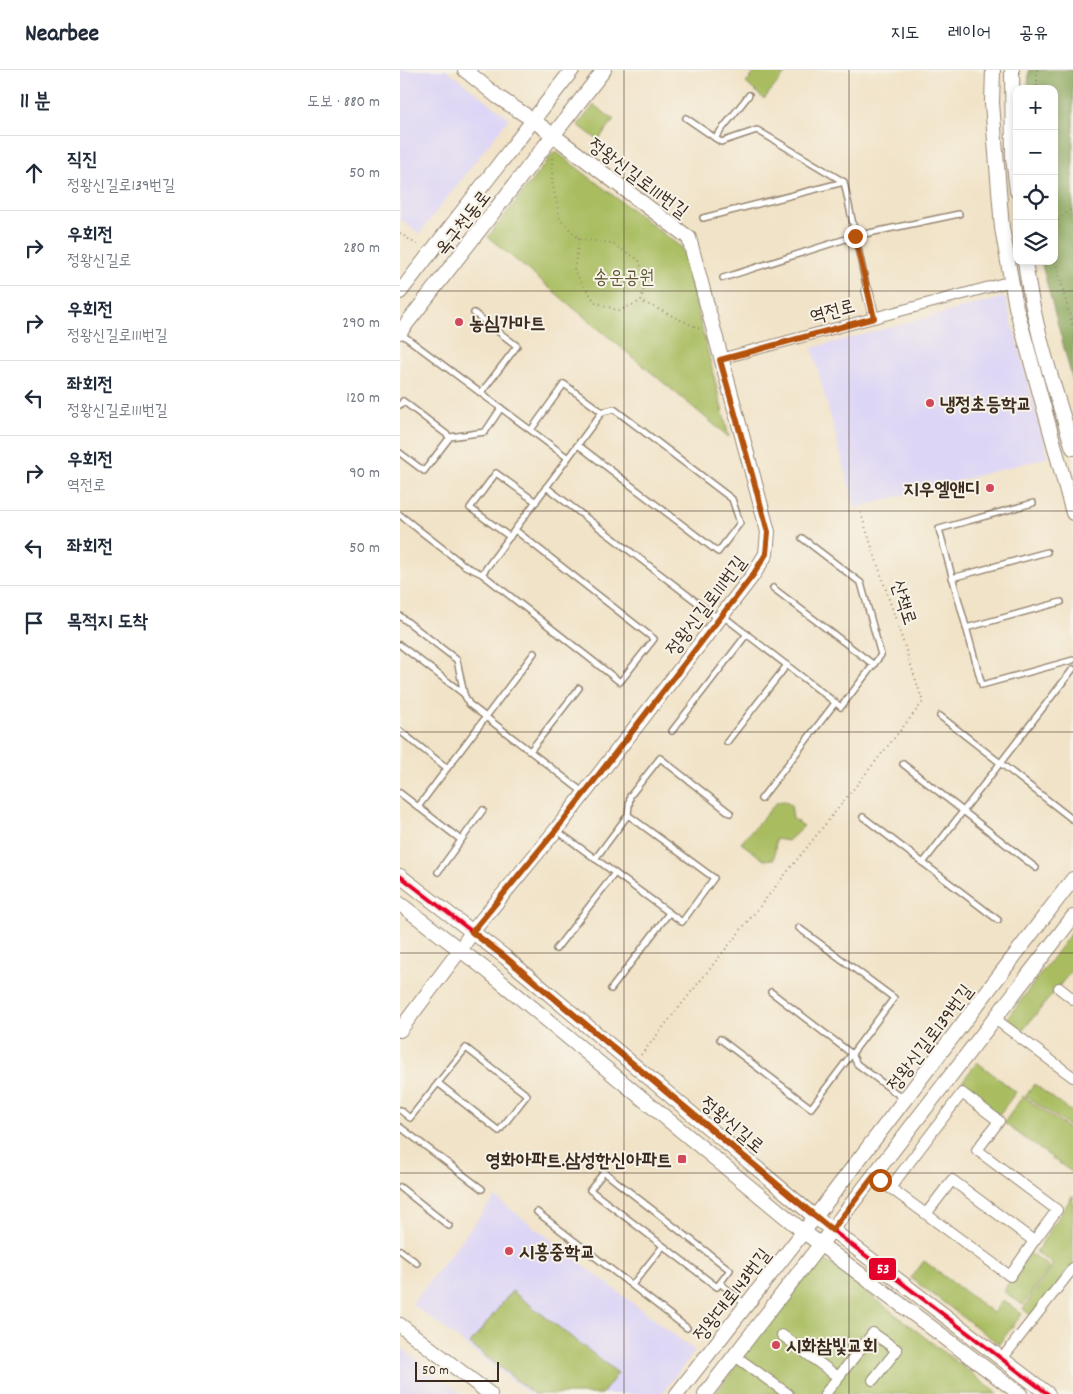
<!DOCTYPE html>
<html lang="ko">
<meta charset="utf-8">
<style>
body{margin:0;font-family:Dekko,"Poor Story",sans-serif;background:#f6f6f7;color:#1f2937}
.controls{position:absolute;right:15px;top:15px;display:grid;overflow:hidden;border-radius:10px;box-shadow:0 2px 8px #0003}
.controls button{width:45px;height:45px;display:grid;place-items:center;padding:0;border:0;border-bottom:1px solid #e0e1e3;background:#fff;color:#1f2937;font:25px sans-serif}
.scale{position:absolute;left:15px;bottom:12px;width:84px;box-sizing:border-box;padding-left:5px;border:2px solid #3b2a1e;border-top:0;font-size:14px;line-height:18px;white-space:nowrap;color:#3b2a1e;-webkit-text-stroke:4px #f7f3e8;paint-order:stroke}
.stop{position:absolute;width:15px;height:15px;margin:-11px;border:4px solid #b45309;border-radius:50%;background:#fff}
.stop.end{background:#b45309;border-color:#fff;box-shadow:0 1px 5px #0008}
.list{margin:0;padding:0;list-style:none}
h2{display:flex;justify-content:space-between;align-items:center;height:65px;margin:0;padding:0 20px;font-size:21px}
h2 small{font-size:16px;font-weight:400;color:#747a83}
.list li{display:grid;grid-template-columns:32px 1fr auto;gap:15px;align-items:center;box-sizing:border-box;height:75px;padding:0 20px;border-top:1px solid #e0e1e3}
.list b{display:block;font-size:19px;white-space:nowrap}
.list p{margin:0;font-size:16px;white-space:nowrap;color:#747a83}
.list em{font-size:16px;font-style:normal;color:#747a83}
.icon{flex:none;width:28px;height:28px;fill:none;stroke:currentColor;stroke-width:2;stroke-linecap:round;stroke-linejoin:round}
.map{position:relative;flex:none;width:673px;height:1324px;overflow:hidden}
header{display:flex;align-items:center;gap:30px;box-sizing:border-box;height:70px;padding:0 25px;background:#fff;border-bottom:1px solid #e0e1e3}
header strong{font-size:24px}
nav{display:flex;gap:28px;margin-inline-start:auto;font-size:18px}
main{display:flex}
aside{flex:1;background:#fff}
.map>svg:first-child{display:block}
.built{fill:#ddd5f6}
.green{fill:#a9bd61;stroke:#727440}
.forest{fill:#86a457;stroke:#60673a}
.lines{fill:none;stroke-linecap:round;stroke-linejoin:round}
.lane-casing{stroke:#968672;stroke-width:8}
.street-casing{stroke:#968672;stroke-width:12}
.secondary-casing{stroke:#968672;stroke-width:16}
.path{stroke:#968672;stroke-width:2;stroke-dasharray:1 4;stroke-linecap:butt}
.lane{stroke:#fff;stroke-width:5}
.street{stroke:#fff;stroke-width:10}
.secondary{stroke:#fff;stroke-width:14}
.bus-1-casing{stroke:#f7f3e8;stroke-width:8}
.bus-1{stroke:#e4002b;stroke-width:4}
.route{stroke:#b45309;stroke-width:6}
.grid{fill:none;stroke:#3b2a1e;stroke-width:1;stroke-opacity:0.55}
.poi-dot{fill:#d1495b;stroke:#f7f3e8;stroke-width:2}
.labels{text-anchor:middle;stroke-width:4;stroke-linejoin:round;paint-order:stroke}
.street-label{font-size:19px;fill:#3b2a1e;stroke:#f7f3e8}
.park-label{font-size:19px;fill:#5c5632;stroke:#f7f3e8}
.poi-label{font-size:19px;font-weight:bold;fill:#3b2a1e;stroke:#f7f3e8;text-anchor:start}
.line-badge{stroke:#f7f3e8;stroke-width:2}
.badge-label{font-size:14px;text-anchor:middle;font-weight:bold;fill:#fff}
</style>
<header>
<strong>Nearbee</strong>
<nav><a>지도</a><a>레이어</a><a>공유</a></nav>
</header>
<main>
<aside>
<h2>11 분<small>도보 · 880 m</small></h2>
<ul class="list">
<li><svg class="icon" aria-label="ahead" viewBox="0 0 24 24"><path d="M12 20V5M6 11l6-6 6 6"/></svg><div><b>직진</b><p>정왕신길로139번길</p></div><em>50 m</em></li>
<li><svg class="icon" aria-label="right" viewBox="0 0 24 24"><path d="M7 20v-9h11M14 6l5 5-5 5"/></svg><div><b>우회전</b><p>정왕신길로</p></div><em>280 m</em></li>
<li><svg class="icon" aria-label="right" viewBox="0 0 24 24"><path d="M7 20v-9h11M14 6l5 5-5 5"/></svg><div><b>우회전</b><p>정왕신길로111번길</p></div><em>290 m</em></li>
<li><svg class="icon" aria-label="left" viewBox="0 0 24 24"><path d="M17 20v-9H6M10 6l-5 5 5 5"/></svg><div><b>좌회전</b><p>정왕신길로111번길</p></div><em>120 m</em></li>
<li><svg class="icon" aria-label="right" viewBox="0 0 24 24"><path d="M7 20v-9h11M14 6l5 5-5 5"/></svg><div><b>우회전</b><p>역전로</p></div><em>90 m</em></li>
<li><svg class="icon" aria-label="left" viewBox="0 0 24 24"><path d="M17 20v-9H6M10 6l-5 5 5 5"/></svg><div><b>좌회전</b></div><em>50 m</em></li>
<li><svg class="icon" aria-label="arrive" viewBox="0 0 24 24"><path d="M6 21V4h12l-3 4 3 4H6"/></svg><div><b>목적지 도착</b></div></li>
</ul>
</aside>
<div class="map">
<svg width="673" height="1324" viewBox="0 0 673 1324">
<rect width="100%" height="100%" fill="#f7f3e8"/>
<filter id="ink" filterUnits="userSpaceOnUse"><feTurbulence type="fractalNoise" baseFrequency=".02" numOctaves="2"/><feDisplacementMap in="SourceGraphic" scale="10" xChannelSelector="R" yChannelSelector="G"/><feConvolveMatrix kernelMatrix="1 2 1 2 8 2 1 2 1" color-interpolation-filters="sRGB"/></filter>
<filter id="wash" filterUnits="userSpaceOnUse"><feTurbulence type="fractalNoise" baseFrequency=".0096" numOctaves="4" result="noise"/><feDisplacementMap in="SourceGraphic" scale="20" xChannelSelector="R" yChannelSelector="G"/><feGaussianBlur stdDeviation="1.12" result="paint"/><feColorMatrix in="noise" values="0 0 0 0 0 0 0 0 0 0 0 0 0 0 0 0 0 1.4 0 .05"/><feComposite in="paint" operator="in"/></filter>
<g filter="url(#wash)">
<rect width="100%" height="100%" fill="#f1e3c7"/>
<!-- built -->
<g class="built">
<path d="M0 0H47L109 48 19 164 0 149Z"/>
<path d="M605 227 648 387 455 438 412 278Z"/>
<path d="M95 1127 295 1281 261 1324H130L12 1234Z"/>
<path d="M0 1277 62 1324H0Z"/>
</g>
<!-- green -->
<g class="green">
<path d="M357 0H388L364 29 346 13Z"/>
<path d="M194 35 214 50 198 70 178 55Z"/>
<path d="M155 81 282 178 329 367 88 167Z"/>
<path d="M384 731 391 735 393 749 404 756 388 771 376 769 374 789 364 790 341 773 377 732Z"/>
<path d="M671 863 673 865V899L619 965 604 953Z"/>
<path d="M577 992 616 1022 598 1046 559 1016Z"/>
<path d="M634 1014 673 1043V1059L626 1026Z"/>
<path d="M623 1026 673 1062V1103L604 1053Z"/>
<path d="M673 1125V1198L634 1248 623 1239 653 1195 636 1182Z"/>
<path d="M630 1183 650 1197 623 1235 603 1221Z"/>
<path d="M420 1186 598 1324H315Z"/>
<path d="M524 1191 593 1243 603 1230 622 1244 599 1274 511 1208Z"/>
<path d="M112 1221 218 1303 202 1324H134L70 1274Z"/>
</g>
<!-- forest -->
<path class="forest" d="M629 0H673V312L641 191H654V19H628Z"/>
</g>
<g filter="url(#ink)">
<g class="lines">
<!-- lane casing -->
<g class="lane-casing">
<g id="lane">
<path d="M286 48 321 72 357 60 444 112 467 220"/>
<path d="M315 68 349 25"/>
<path d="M303 148 444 112"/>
<path d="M323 208 455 166 559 144"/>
<path d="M74 243 117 276 81 323"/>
<path d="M0 263 168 388"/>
<path d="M0 335 3 331 50 367"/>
<path d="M131 360 164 314 202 342"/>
<path d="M0 383 24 401 50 367 85 362 101 338"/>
<path d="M146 417 319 549"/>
<path d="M633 433 539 459 582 615 673 590"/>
<path d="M0 445 65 496 82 504 220 612 254 569 115 460"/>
<path d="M110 467 70 438 96 403 136 432"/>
<path d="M82 504 202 342 214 339 332 429 340 453 318 482 178 375"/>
<path d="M552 508 647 482"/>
<path d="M373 518 474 595"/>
<path d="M0 546 57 590 64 624"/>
<path d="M323 546 441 637 481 585 461 513 402 468"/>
<path d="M566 558 661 532"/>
<path d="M0 575 64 624 69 634 184 723"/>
<path d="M540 646 672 749"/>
<path d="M0 661 47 698"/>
<path d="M272 661 347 564"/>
<path d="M327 672 387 595"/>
<path d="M130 681 179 618"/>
<path d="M503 694 636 798"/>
<path d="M0 723 61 770"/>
<path d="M361 729 435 633"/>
<path d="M18 737 134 583"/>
<path d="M463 747 598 850"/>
<path d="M156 760 282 852 314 808 228 745 230 726 260 688 330 743"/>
<path d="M195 789 228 745"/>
<path d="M523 793 673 599"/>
<path d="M38 802 83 740"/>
<path d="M156 879 215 803"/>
<path d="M211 919 269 843"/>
<path d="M371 922 452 984 457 994 504 1029"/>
<path d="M320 969 411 1038 494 928 399 858"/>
<path d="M0 1040 10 1048 66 978 127 1025 99 1061 38 1013"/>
<path d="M0 1057 82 1119"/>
<path d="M204 1102 330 1200 317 1217 190 1120Z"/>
<path d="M0 1117 49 1156"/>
<path d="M137 1142 287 1258"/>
<path d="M0 1180 17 1193"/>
<path d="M320 1213 346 1235"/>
<path d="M232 1215 263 1176"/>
</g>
</g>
<!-- street casing -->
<g class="street-casing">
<g id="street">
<path d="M467 220 474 248"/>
<path d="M320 289 612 211"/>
<path d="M659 918 673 929"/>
<path d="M595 949 673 1007"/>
<path d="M474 1106 526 1144 552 1110 634 1171 610 1206 526 1144"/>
<path d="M490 1118 562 1023 599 1051 577 1080 657 1140 634 1171"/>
<path d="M382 1265 438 1307"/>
<path d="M335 1286 388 1324"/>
<path d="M601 1290 673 1198"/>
<path d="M425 1324 473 1263 497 1280 473 1310"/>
</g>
</g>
<!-- secondary casing -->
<g class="secondary-casing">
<g id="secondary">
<path d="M593 0 592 33 602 158 616 237 673 443"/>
<path d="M612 0 613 87 617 121"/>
<path d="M625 191C633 255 654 317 673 378"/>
<path d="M0 222 172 0"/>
<path d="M0 262 204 0"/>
<path d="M0 806 105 887 415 1147 648 1324"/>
<path d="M0 834 89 902 404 1162 620 1324"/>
<path d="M0 960 60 880 72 862 156 760 353 505 366 484 368 462 289 168 133 50 98 27 65 0"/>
<path d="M0 1255 90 1324"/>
<path d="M277 1324 415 1147 673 809"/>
<path d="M305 1324 673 847"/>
</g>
</g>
<!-- path -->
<g class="path">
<path d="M637 0V19"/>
<path d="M152 88V111L160 149 179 169 211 173 239 190 245 212 241 231 300 259"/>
<path d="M654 153 673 138"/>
<path d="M0 163 17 175"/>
<path d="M179 169 174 201 195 232 219 241 241 231"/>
<path d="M654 186 673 258"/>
<path d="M241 985 523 632 460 441"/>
</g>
<!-- lane -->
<use href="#lane" class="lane"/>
<!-- street -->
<use href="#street" class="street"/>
<!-- secondary -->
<use href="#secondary" class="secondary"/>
<!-- bus-1 casing -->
<g class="bus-1-casing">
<path id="bus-1" d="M0 806 105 887 415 1147 648 1324"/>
</g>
<!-- bus-1 -->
<use href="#bus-1" class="bus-1"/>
</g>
</g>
<g class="lines" filter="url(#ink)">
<!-- route -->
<path class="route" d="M455 166 474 248 320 290 368 462 366 484 353 505 156 760 72 862 105 887 432 1160 474 1106 480 1110"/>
</g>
<!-- grid -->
<path class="grid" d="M224 0V1324M449 0V1324M0 221H673M0 441H673M0 662H673M0 883H673M0 1103H673"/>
<!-- markers -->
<g class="poi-dot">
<circle cx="59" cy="252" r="5"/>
<circle cx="530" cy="333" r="5"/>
<circle cx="590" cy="418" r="5"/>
<rect x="277" y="1084" width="10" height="10" rx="2.5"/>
<circle cx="109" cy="1181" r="5"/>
<circle cx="376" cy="1275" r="5"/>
</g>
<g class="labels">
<!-- street labels -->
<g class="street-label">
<text transform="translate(239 107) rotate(37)" y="7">정왕신길로111번길</text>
<text transform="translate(62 152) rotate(-52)" y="7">옥구천동로</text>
<text transform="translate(432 240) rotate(-15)" y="7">역전로</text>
<text transform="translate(505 532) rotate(72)" y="7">산책로</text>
<text transform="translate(305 535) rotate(-53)" y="7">정왕신길로111번길</text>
<text transform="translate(529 967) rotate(-53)" y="7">정왕신길로139번길</text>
<text transform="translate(333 1054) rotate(40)" y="7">정왕신길로</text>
<text transform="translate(331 1224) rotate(-52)" y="7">정왕대로143번길</text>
</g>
<!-- park labels -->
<g class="park-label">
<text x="224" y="213">송운공원</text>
</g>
<!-- poi labels -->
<g class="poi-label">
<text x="69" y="259">농심가마트</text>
<text x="540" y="340">냉정초등학교</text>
<text x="580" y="425" text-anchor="end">지우엘앤디</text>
<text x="272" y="1096" text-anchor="end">영화아파트.삼성한신아파트</text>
<text x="119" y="1188">시흥중학교</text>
<text x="386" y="1282">시화참빛교회</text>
</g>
</g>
<rect class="line-badge" x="468" y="1187" width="29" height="24" rx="5" fill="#e4002b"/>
<g class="badge-label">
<text x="483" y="1203">53</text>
</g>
</svg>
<div class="controls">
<button>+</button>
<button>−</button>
<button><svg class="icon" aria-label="locate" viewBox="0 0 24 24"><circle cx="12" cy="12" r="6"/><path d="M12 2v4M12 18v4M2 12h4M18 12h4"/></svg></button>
<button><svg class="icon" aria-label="layers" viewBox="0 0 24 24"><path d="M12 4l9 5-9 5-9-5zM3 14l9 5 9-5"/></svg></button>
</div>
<div class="scale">50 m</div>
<div class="stop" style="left:480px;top:1110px"></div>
<div class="stop end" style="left:455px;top:166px"></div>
</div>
</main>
